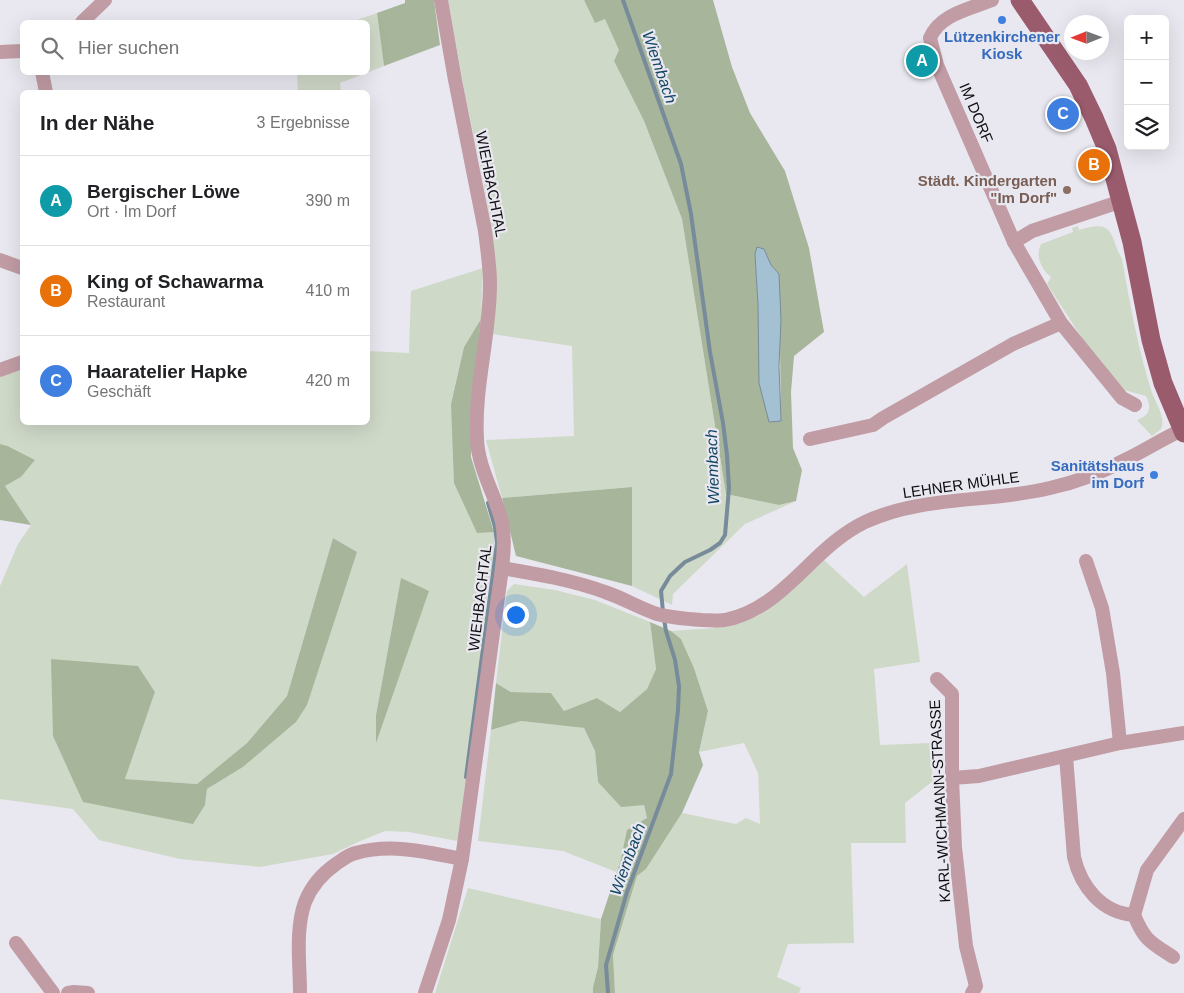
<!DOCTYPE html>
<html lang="de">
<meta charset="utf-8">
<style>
body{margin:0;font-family:Helvetica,sans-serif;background:#f6f6f6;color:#202124}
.controls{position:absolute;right:15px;top:15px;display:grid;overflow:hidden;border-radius:8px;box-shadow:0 5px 20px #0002}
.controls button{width:45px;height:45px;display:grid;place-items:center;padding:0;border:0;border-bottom:1px solid #e0e0e0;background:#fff;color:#202124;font:25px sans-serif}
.compass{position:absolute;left:1064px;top:15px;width:45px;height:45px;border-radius:50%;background:#fff;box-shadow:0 5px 20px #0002;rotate:269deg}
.you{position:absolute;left:515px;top:614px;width:18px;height:18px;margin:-12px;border:4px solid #fff;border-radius:50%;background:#1a73e8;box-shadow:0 0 0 8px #1a73e833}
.badge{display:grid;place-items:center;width:32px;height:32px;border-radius:50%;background:#ea580c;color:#fff;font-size:16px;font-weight:700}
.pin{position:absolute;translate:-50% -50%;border:2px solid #fff;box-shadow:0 1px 5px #0006}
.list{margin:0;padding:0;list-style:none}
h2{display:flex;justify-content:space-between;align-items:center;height:65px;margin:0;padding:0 20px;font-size:21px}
h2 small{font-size:16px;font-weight:400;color:#757577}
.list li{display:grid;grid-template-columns:32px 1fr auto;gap:15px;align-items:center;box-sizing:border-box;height:90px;padding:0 20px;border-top:1px solid #e0e0e0}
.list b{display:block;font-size:19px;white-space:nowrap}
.list p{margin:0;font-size:16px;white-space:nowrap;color:#757577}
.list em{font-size:16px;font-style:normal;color:#757577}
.icon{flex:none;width:28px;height:28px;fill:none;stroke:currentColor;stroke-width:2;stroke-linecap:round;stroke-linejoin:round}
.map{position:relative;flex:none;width:1184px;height:993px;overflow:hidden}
.search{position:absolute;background:#fff;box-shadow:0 5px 20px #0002;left:20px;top:20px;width:350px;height:55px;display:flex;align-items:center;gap:12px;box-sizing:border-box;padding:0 18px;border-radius:8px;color:#757577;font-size:19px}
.panel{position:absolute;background:#fff;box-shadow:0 5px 20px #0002;left:20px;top:90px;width:350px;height:335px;border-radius:8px}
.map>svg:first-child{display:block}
.green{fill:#cfd9c8;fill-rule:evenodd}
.forest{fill:#a7b69b;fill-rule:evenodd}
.water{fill:#a4c1d4;stroke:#778b9a}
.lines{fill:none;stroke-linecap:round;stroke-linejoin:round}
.stream{stroke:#778b9a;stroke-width:4}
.minor{stroke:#c19ca5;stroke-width:14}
.major{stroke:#9a5b6d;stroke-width:19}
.shop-dot{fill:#3f7fe0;stroke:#e9e8f0;stroke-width:2}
.education-dot{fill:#8d6e63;stroke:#e9e8f0;stroke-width:2}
.labels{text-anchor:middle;stroke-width:4.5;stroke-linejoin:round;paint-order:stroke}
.shop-label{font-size:15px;font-weight:bold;fill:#366cbe;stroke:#e9e8f0}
.street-label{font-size:15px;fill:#0e0e11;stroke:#e9e8f0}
.education-label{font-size:15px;font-weight:bold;fill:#785e54;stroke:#e9e8f0;text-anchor:end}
.water-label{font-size:16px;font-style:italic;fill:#144764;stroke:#e9e8f0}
</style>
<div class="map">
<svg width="1184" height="993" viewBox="0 0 1184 993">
<rect width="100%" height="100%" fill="#e9e8f0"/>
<!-- green -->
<g class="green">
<path d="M448 0H584L595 22 605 18 620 50 614 61 644 121 682 219 726 494 779 505 796 501 745 524 673 594 672 605 632 586V487L502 498 486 440 574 436 572 346 492 334 494 312V249L484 185 465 94Z"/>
<path d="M377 13 384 66 340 83 341 92H298L297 73 368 72V22H351Z"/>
<path d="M1078 226 1079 230C1116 218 1109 236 1122 259 1130 304 1138 349 1152 393 1156 403 1166 418 1161 429L1152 436 1137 420C1150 415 1152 408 1146 396L1124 390 1120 387 1084 341 1047 284 1051 277C1041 269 1035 256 1041 244L1073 232 1072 228Z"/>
<path d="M483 268 481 319 464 347 451 404 477 532H494V553L485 610 489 611 460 837 457 841 409 832 385 831 358 842 333 854 260 867 180 859 99 840 73 809 0 799V586L18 544 31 525 5 486 21 477 35 460 9 446 0 444V377L22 369V422H368V351L409 353 411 291ZM333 538 357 552 296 722 243 767 207 789 205 805 83 801 138 666 155 692 125 779 197 784 247 743 287 696ZM401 578 376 741V715Z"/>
<path d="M824 560 864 597 907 564 920 662 874 669 880 745 930 743 933 781 905 803 906 843H851L854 943 788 944 777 977 801 988 799 993H615L613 955 637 876 646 869 682 813 736 824 746 818 760 824 758 773 744 743 699 752 708 711 694 668 681 639 671 631 713 628 758 616Z"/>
<path d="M514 584 555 590 595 600 650 622 656 669 647 689 620 712 597 698 564 711 551 693 511 692 496 683 507 591Z"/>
<path d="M521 721 584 728 595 751 598 782 644 805 647 819 621 859 616 872 563 851 478 841 491 730Z"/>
<path d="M468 888 601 919 598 967 593 987V993H435Z"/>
</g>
<!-- forest -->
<g class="forest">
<path d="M405 0H434L440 45 384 66 377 13 405 3Z"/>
<path d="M584 0H713L732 67 750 113 785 171 809 248 824 332 794 356 791 392 793 448 802 470 796 501 779 505 726 494 682 219 644 121 614 61 619 50 605 19 595 23ZM764 249 771 265 779 274 781 421 758 305 755 254Z"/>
<path d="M481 319 472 398 471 457 494 532 477 533 454 483 451 404 464 347Z"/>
<path d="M0 444 8 446 35 460 21 477 5 486 31 525 0 520Z"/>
<path d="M632 487V586L516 556 502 498Z"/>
<path d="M333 538 357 552 307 705 296 722 243 767 207 789 205 805 193 824 83 802 53 736 51 659 138 666 155 692 125 779 197 784 247 743 287 696Z"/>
<path d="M401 578 429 591 376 743V715Z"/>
<path d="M650 622 671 631 681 639 694 668 708 711 699 752 703 765 682 813 646 869 637 876 613 955 615 993H593V987L598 967 601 919 621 859 627 830 647 818 644 805 621 807 598 782 595 751 584 728 521 721 491 730 496 683 511 692 551 693 564 711 597 698 620 712 647 689 656 669Z"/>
</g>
<!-- water -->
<path class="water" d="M757 247 764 249 771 265 779 274 781 320 779 366 781 421 769 422 759 383 758 305 755 254Z"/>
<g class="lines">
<!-- stream -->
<g class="stream">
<path d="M623 0 681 164 691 214 710 352 723 423 727 455 729 488 725 535 720 543 710 550 685 562 670 576 661 591 663 612"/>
<path d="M466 777 497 543 495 527 488 503"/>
<path d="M608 993 606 965 627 892 671 774 678 710 679 686 675 660 666 631 664 619"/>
</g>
<!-- minor -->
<g class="minor">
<path d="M992 0C970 9 940 14 930 38L937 65 1014 242 1061 323 1122 398 1135 405"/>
<path d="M82 22 105 0"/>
<path d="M0 52 22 51"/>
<path d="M42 72 46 92"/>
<path d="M1014 242 1032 231 1122 201"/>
<path d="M0 260 22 268"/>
<path d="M0 370 22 362"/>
<path d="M810 439 873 425 883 418 1013 344 1061 323"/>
<path d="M1086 561 1102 608 1113 673 1120 743"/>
<path d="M502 568C537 574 572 580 605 592 623 598 639 608 657 614 672 618 687 619 702 620 709 620 718 621 725 620 785 608 811 548 865 522 923 495 989 503 1050 488 1077 482 1103 472 1127 459 1147 449 1164 438 1184 429"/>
<path d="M937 679 952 694V778L955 847 966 946 976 986 972 993"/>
<path d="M1066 756 1074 857C1081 887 1102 913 1134 915 1145 941 1150 942 1173 957"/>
<path d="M952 778 979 776 1120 743 1184 733"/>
<path d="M1134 915 1147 870 1184 819"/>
<path d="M16 943 53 993"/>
<path d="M68 993 74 992 88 993"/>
<path d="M300 993C300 964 295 930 305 902 311 887 323 873 336 864 342 860 349 854 356 853 391 843 427 852 462 859"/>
<path d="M425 993 449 920 462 859 502 568C504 553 505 537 502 522 495 494 478 468 477 439 474 387 490 336 490 284 490 266 487 248 485 231L455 80 441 0"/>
</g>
<!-- major -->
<path class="major" d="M1020 0 1078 85 1094 118 1107 149 1132 242 1151 340 1163 383 1184 433"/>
</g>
<!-- markers -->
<g class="shop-dot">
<circle cx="1002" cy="20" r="5"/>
<circle cx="1154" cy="475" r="5"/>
</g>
<circle class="education-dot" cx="1067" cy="190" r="5"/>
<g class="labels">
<!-- shop labels -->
<g class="shop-label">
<text x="1002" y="42">Lützenkirchener<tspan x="1002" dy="17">Kiosk</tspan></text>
<text x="1144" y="471" text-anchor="end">Sanitätshaus<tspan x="1144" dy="17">im Dorf</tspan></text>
</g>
<!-- street labels -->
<g class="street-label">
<text transform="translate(976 113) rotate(67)" y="5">IM DORF</text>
<text transform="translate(491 184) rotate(79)" y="5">WIEHBACHTAL</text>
<text transform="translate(961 485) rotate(-8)" y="5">LEHNER MÜHLE</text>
<text transform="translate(480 598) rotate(-83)" y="5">WIEHBACHTAL</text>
<text transform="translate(940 801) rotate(-93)" y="5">KARL-WICHMANN-STRASSE</text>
</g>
<!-- education labels -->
<g class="education-label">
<text x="1057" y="186">Städt. Kindergarten<tspan x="1057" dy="17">"Im Dorf"</tspan></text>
</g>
<!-- water labels -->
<g class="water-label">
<text transform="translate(660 67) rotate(71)" y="6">Wiembach</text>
<text transform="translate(712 467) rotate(-92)" y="6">Wiembach</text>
<text transform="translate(627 859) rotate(-70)" y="6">Wiembach</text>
</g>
</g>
</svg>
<div class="controls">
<button>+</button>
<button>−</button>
<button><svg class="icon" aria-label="layers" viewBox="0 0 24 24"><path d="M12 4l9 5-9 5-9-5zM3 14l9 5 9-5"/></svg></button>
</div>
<svg class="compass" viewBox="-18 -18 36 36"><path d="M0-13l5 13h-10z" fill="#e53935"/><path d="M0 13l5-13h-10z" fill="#757577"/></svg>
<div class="you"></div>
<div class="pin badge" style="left:922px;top:61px;background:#0f9aa8">A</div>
<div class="pin badge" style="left:1094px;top:165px;background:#e8710a">B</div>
<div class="pin badge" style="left:1063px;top:114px;background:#3f7fe0">C</div>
<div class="search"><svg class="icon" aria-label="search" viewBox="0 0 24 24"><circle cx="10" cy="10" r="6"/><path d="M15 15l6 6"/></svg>Hier suchen</div>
<section class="panel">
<h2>In der Nähe<small>3 Ergebnisse</small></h2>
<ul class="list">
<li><span class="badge" style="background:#0f9aa8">A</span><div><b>Bergischer Löwe</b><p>Ort · Im Dorf</p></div><em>390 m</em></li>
<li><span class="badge" style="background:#e8710a">B</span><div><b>King of Schawarma</b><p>Restaurant</p></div><em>410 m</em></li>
<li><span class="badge" style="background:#3f7fe0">C</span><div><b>Haaratelier Hapke</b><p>Geschäft</p></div><em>420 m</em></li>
</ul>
</section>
</div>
